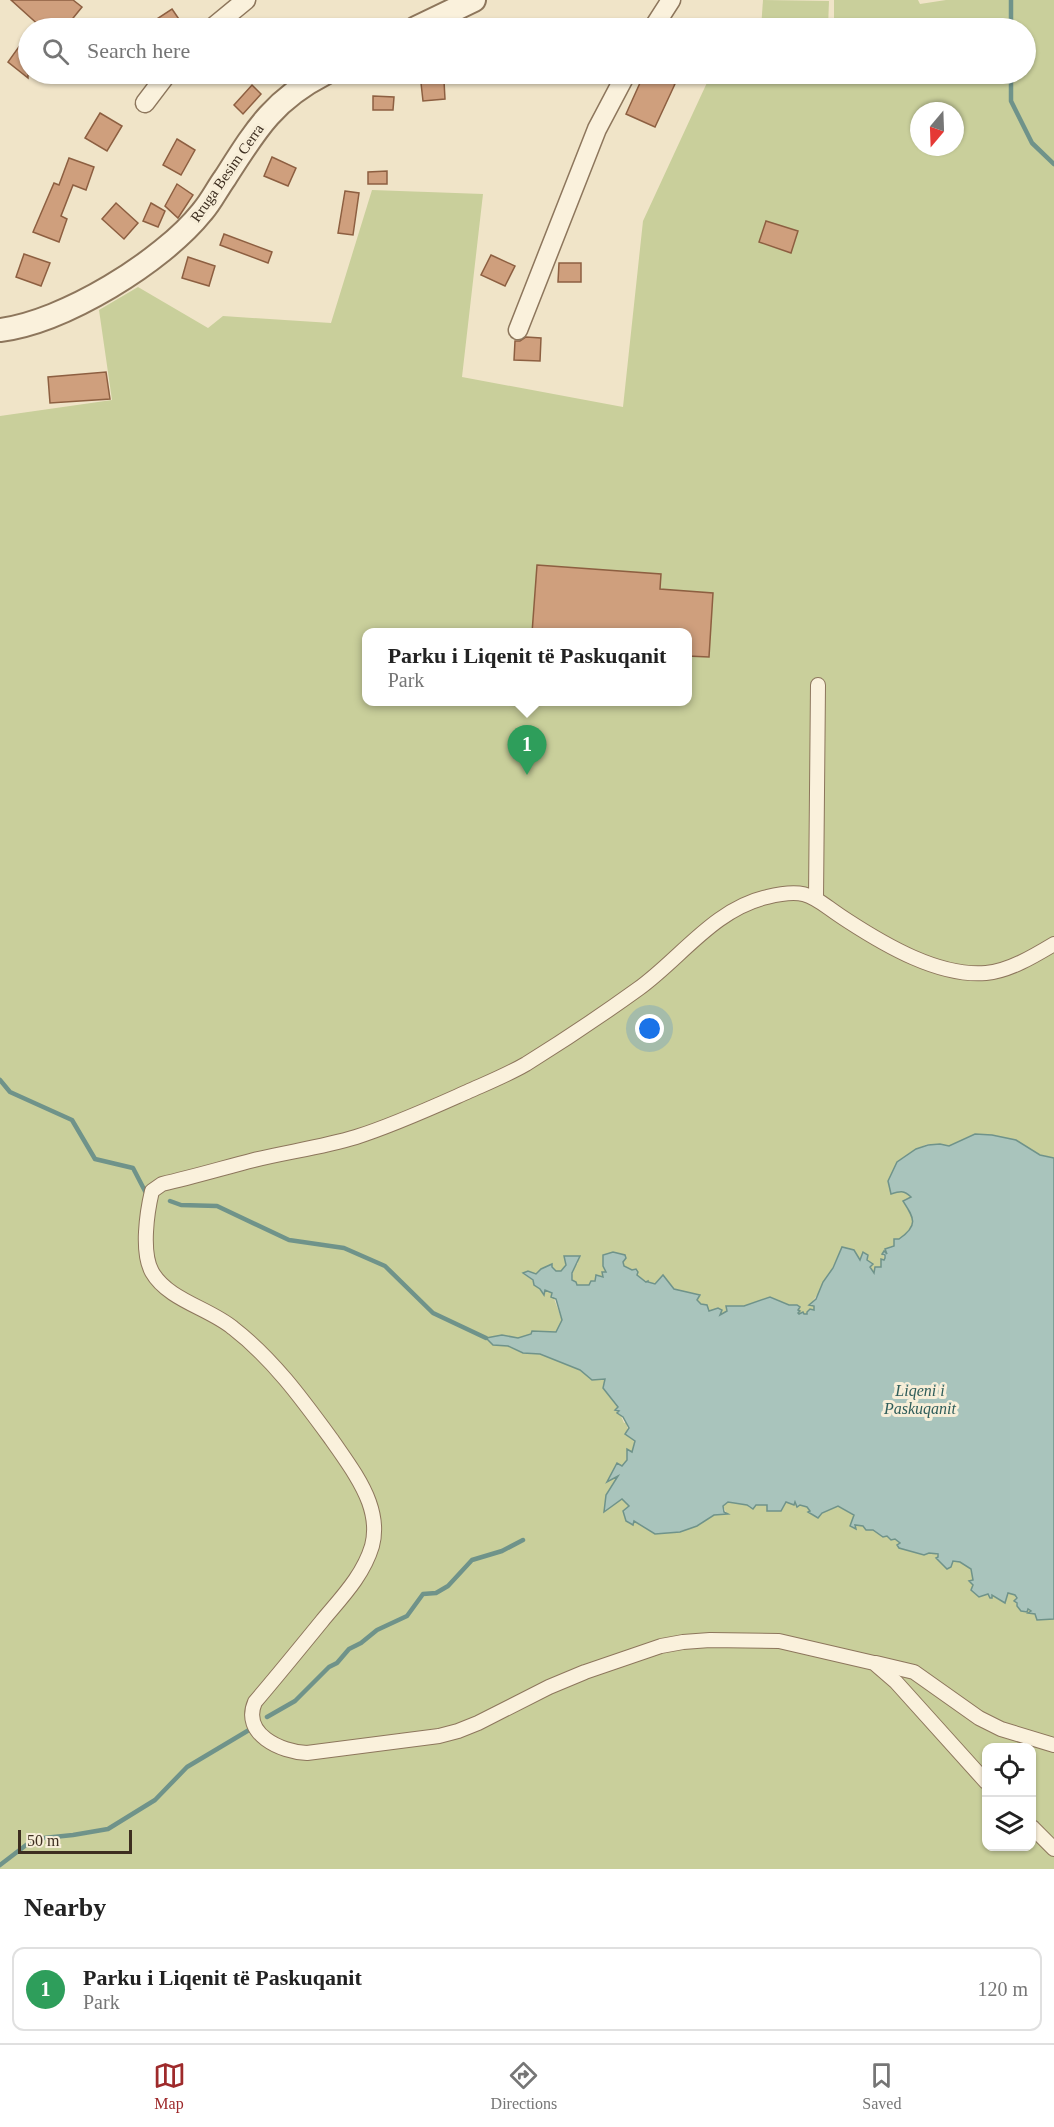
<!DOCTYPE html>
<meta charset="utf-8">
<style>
body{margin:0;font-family:Georgia,serif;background:#f6f6f6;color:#222}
.controls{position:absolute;right:18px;bottom:18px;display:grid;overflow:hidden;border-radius:12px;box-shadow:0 2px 4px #0004}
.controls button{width:54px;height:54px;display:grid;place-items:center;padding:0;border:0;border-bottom:2px solid #e0e0e0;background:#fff;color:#222;font:30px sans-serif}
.compass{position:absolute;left:910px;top:102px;width:54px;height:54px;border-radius:50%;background:#fff;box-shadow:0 2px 4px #0004;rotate:199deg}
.scale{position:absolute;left:18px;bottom:15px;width:114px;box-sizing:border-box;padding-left:6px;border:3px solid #3d2e20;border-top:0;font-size:16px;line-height:21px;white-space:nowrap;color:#3d2e20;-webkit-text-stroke:4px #f7eed8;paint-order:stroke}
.you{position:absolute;left:650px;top:1029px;width:21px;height:21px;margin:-15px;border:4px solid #fff;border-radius:50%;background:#1a73e8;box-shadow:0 0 0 9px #1a73e833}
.badge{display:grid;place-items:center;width:39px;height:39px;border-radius:50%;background:#9e2a2b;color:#fff;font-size:20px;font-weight:700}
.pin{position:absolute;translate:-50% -50px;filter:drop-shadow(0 2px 3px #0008)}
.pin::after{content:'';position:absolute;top:32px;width:21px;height:18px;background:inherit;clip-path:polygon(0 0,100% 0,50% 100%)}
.popup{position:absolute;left:362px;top:628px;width:330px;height:78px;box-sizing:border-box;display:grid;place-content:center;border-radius:12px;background:#fff;filter:drop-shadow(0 2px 4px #0005);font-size:20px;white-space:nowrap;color:#767676}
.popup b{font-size:22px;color:#222}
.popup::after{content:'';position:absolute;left:50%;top:100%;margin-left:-12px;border:12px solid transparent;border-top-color:#fff}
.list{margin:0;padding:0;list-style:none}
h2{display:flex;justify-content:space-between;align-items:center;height:78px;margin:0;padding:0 24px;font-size:26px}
h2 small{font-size:20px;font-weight:400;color:#767676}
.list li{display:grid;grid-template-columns:39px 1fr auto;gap:18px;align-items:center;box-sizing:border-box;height:84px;margin:0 12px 12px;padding:0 12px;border:2px solid #e0e0e0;border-radius:12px}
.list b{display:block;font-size:22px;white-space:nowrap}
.list p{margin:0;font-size:20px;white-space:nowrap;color:#767676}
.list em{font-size:20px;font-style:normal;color:#767676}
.icon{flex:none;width:33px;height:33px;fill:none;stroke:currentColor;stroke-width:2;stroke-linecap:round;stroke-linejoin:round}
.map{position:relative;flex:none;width:1054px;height:1869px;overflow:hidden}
.search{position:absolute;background:#fff;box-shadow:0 2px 4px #0004;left:18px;right:18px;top:18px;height:66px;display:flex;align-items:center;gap:15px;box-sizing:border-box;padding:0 21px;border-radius:33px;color:#767676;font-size:22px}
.sheet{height:174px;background:#fff}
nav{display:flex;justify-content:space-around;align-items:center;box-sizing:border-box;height:84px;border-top:2px solid #e0e0e0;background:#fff;font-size:16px;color:#767676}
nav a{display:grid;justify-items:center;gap:3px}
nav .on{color:#9e2a2b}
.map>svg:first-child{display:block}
.green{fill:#c9cf9b;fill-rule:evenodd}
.water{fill:#a9c4bc;stroke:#6f938a;stroke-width:1.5}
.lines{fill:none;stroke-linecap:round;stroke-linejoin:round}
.stream{stroke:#6f938a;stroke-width:4.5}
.building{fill:#cf9f7d;stroke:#8d5f41;stroke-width:1.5}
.pedestrian-casing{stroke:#8d765c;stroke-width:16}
.minor-casing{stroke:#8d765c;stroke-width:21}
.tertiary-casing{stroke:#8d765c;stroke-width:26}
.pedestrian{stroke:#faf1dc;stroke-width:14}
.minor{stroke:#faf1dc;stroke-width:18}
.tertiary{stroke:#faf1dc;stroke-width:22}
.labels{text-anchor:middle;stroke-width:6;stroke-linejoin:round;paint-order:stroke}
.street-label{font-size:15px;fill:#3d2e20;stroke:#f7eed8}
.water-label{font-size:16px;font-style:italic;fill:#2f5d5a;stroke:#f7eed8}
</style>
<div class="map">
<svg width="1054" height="1869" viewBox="0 0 1054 1869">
<rect width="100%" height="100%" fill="#f0e4c8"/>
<!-- green -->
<g class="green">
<path d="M763 0 829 1 828 28H761Z"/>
<path d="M834 0H918L920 4 946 0H1054V1158L1040 1155 1016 1140 992 1135 975 1134 949 1146 940 1144H928L916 1149 897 1162 899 1191H905L911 1197 905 1205C925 1223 904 1232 895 1247L892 1246 886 1249 887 1255 883 1252 882 1254 885 1258 884 1260 881 1259V1268L875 1267V1274L866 1260 868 1255 863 1253 860 1261 854 1252 842 1248C833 1267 822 1290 810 1305L814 1306V1311L810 1309 807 1312 808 1314 804 1315 803 1312 799 1315 797 1310 770 1297 744 1306H727V1311L720 1315 721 1310 709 1311 707 1305H701L697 1300 699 1295 674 1289 663 1275 655 1284C643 1282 635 1272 624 1267L623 1262 625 1255 603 1278 591 1281 589 1285C571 1289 568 1276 578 1263L577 1260 579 1256H564L566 1264 561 1271H556L552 1267 536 1274H524L545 1290 552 1293 562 1320 556 1332 532 1331 531 1334 518 1338 502 1335 487 1338 493 1345 508 1346 523 1353 540 1354 580 1370 592 1380 606 1378 603 1388 618 1408 615 1410 619 1411 624 1423 626 1422 630 1438 635 1440 632 1453 628 1450 627 1460 622 1466 617 1463 608 1481 619 1475 606 1495 605 1511 622 1499 629 1506 623 1511 626 1521 633 1525 634 1521 655 1534 697 1526 714 1515 727 1514 723 1506 728 1502 747 1505 750 1508 756 1505H767V1511H781L786 1502H795L797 1504 807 1506 818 1518 822 1513 838 1506 855 1516V1525L863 1526 866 1530H873L883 1537 888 1536 891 1540 895 1539 900 1543 897 1545 899 1548 917 1553H934L951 1564 952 1561 960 1562 971 1569 974 1580 971 1583 981 1596C990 1591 996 1597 1003 1602L1008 1593 1015 1595 1017 1606 1021 1611 1028 1609 1032 1614H1035L1038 1620 1054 1619V1869H0V416L112 400 99 310 138 287 208 328 223 316 331 323 372 190 483 194 462 377 623 407 643 221 711 74H1026V28H834ZM919 111H955V147H919ZM366 632H688V702H366ZM986 1748H1032V1846H986Z"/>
</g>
<!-- water -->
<path class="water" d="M975 1134 992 1135 1016 1140 1040 1155 1054 1158V1619L1037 1620 1035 1614 1028 1613 1031 1611 1028 1609 1027 1612 1021 1611 1017 1606V1603L1014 1601 1017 1598 1015 1595 1008 1593 1005 1603 992 1595V1598H990L988 1594 979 1597 971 1590 973 1585 969 1581 973 1580 971 1569 960 1562 953 1561 951 1567 947 1569 936 1558 938 1557V1554L929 1553 924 1555 899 1548 897 1545 900 1543 895 1539 891 1540 887 1536 883 1537 873 1530H866L863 1526 855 1525 856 1529 850 1526 854 1515 838 1506 822 1513 818 1518 808 1512 810 1511 807 1507 800 1505 797 1507 795 1502 794 1505 786 1502 781 1511H767V1505H756L753 1509 747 1505 728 1502 723 1506 724 1512 728 1514 714 1515 697 1526 680 1532 655 1534 634 1521 633 1525 626 1521 623 1511 629 1506 622 1499 604 1512 606 1495 618 1476 607 1482 617 1463 622 1466 627 1460V1449L632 1452 635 1441 625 1434 629 1428 623 1417 617 1413 619 1411 615 1410 618 1407 603 1388 605 1379 592 1380 580 1370 540 1354 523 1353 508 1346 493 1345 486 1338 502 1335 518 1338 531 1334 532 1331 556 1332 562 1320 556 1299 551 1297 552 1293 545 1290 544 1295 540 1289 534 1285 533 1280 523 1273 528 1271 536 1274 541 1269 552 1264V1267L556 1271H561L566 1265 564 1256H580L572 1273V1280L576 1282 577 1285H589L591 1281H595L596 1275 603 1277 602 1272H606L603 1266V1255L613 1252 625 1255 626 1258 623 1262 624 1266 632 1270 636 1269 638 1272 637 1275 646 1282 648 1281V1282L655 1284 663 1275 674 1289 700 1295 697 1300 701 1304 707 1305 709 1311 718 1308 722 1310 720 1315 727 1311 726 1306H744L770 1297 789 1305H797L800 1307 798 1310 800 1311 798 1313 799 1314 803 1312 804 1314H807V1312L810 1309 814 1310V1306L809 1305 816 1299 823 1282 833 1268 842 1247 854 1250 860 1260 863 1252 868 1255 867 1260 873 1264 870 1267 874 1273 875 1267H881V1259L884 1260 885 1258V1255L882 1254 884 1251 887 1254 885 1249 894 1246V1239H899C919 1225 914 1218 903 1201L911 1197C904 1190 900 1191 891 1194L888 1181 897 1162 916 1149 928 1145 940 1144 949 1146Z"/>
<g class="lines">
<!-- stream -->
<g class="stream">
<path d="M1011 0V28"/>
<path d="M1011 74V101L1032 143 1054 164"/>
<path d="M0 1080 10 1092 72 1120 95 1159 133 1168 146 1193"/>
<path d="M170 1201 181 1205 217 1206 289 1240 344 1248 385 1266 433 1313 486 1338"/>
<path d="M267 1717 295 1701 329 1667 337 1663 349 1649 361 1643 377 1630 407 1616 423 1594 436 1593 448 1586 472 1560 502 1551 523 1540"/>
<path d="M0 1865 34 1839 73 1835 108 1829 155 1800 187 1767 249 1730"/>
</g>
</g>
<!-- building -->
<g class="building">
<path d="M11 0H73L82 7 65 28H42Z"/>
<path d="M172 9 185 28H143Z"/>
<path d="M28 34V78L8 62Z"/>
<path d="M644 74H652L675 84 655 127 626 114Z"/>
<path d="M444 81 445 99 423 101 421 83Z"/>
<path d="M252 85 261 94 243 114 234 105Z"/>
<path d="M373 96 394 97 393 110H373Z"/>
<path d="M100 113 122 126 107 151 85 138Z"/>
<path d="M177 139 195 150 181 175 163 165Z"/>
<path d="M272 157 296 168 288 186 264 176Z"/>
<path d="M69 158 94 167 86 190 73 185 61 216 67 219 59 242 33 232 54 183 59 185Z"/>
<path d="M387 171V184H368V172Z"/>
<path d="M177 184 193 195 178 218 165 206Z"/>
<path d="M345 191 359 193 353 235 338 233Z"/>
<path d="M116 203 138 223 124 239 102 219Z"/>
<path d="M151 203 165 211 158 227 143 221Z"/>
<path d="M766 221 798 231 791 253 759 242Z"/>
<path d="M224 234 272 252 268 263 220 245Z"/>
<path d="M24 254 50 263 41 286 16 277Z"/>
<path d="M491 255 515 266 505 286 481 275Z"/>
<path d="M188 257 215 266 209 286 182 278Z"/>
<path d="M559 263H581V282H558Z"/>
<path d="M526 337 541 338 540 361 514 360 515 341H520Z"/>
<path d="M106 372 110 399 50 403 48 377Z"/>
<path d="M537 565 661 574 660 589 713 593 709 657 687 656V633H532Z"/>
</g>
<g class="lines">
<!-- pedestrian casing -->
<g class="pedestrian-casing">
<g id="pedestrian">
<path d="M816 898 818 685"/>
<path d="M876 1663 914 1672 979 1718 1001 1729 1054 1745"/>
<path d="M986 1782 896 1682 874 1663 779 1641 710 1640 683 1642 661 1646 585 1672 549 1687 478 1723 458 1731 439 1736 307 1753C281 1752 241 1734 255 1702 278 1675 300 1648 322 1621 341 1598 363 1576 372 1546 376 1531 374 1516 369 1502 361 1480 345 1459 332 1440 302 1399 273 1359 233 1328 209 1308 168 1300 152 1272 141 1252 147 1212 152 1191L162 1184C193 1177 223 1168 254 1160 287 1152 323 1147 356 1137 394 1125 431 1108 467 1092 487 1083 507 1075 526 1064 563 1041 602 1015 638 989 680 959 714 909 767 897 811 886 813 899 848 921 885 945 939 977 986 973 1009 971 1034 956 1054 944"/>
<path d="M1032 1827 1054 1849"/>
</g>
</g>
<!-- minor casing -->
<g class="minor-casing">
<g id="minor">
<path d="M212 28 246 0"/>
<path d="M653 28 671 0"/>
<path d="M145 103 167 74"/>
<path d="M518 330 597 129 626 74"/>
</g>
</g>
<!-- tertiary casing -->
<g class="tertiary-casing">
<g id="tertiary">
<path d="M416 28 474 0"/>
<path d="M0 330C64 322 162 262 202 212 211 202 217 189 225 178 255 131 273 100 324 74"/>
</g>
</g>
<!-- pedestrian -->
<use href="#pedestrian" class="pedestrian"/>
<!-- minor -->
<use href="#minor" class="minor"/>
<!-- tertiary -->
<use href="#tertiary" class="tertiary"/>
</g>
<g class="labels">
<!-- street labels -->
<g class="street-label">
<text transform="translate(227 173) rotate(-55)" y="5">Rruga Besim Cerra</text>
</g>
<!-- water labels -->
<g class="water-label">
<text x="920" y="1396">Liqeni i<tspan x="920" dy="18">Paskuqanit</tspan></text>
</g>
</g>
</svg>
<div class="controls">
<button><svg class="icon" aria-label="locate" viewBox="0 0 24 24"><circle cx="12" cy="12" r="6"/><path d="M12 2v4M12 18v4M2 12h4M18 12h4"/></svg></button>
<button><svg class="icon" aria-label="layers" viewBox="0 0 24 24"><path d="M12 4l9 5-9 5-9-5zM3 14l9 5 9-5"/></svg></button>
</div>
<svg class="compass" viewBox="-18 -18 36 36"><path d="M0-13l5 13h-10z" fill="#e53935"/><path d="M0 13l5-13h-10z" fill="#767676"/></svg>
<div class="scale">50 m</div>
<div class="you"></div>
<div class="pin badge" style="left:527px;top:775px;background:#2e9e5b">1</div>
<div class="popup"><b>Parku i Liqenit të Paskuqanit</b>Park</div>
<div class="search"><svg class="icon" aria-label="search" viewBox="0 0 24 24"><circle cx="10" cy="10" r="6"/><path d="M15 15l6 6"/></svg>Search here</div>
</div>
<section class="sheet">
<h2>Nearby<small></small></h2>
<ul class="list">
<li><span class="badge" style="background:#2e9e5b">1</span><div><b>Parku i Liqenit të Paskuqanit</b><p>Park</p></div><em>120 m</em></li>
</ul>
</section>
<nav>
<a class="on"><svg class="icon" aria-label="map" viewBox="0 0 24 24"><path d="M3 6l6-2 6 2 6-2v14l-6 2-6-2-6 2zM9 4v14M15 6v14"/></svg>Map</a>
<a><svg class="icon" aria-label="directions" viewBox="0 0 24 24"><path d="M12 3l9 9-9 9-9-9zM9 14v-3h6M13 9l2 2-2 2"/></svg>Directions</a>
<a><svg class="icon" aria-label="saved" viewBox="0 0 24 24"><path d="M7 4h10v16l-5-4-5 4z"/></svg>Saved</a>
</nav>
